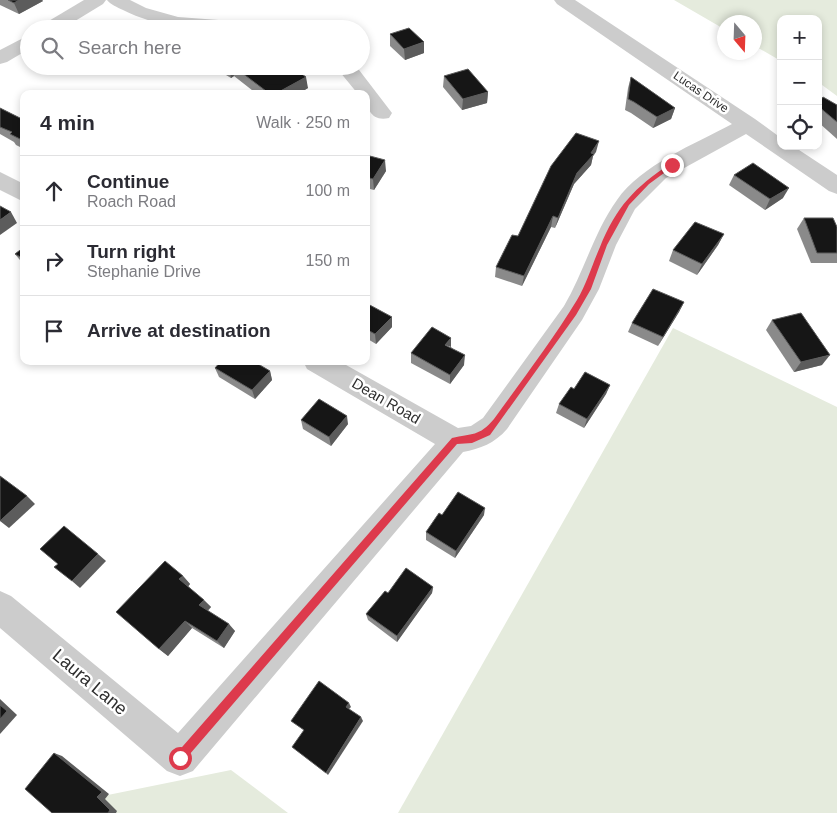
<!DOCTYPE html>
<meta charset="utf-8">
<style>
body{margin:0;font-family:Arial,sans-serif;background:#f2f2f3;color:#2b2b33}
.controls{position:absolute;right:15px;top:15px;display:grid;overflow:hidden;border-radius:10px;box-shadow:0 2px 8px #0003}
.controls button{width:45px;height:45px;display:grid;place-items:center;padding:0;border:0;border-bottom:1px solid #e1e1e2;background:#fff;color:#2b2b33;font:25px sans-serif}
.compass{position:absolute;left:717px;top:15px;width:45px;height:45px;border-radius:50%;background:#fff;box-shadow:0 2px 8px #0003;rotate:161deg}
.stop{position:absolute;width:15px;height:15px;margin:-11px;border:4px solid #dd3a4c;border-radius:50%;background:#fff}
.stop.end{background:#dd3a4c;border-color:#fff;box-shadow:0 1px 5px #0008}
.list{margin:0;padding:0;list-style:none}
h2{display:flex;justify-content:space-between;align-items:center;height:65px;margin:0;padding:0 20px;font-size:21px}
h2 small{font-size:16px;font-weight:400;color:#7c7c81}
.list li{display:grid;grid-template-columns:32px 1fr auto;gap:15px;align-items:center;box-sizing:border-box;height:70px;padding:0 20px;border-top:1px solid #e1e1e2}
.list b{display:block;font-size:19px;white-space:nowrap}
.list p{margin:0;font-size:16px;white-space:nowrap;color:#7c7c81}
.list em{font-size:16px;font-style:normal;color:#7c7c81}
.icon{flex:none;width:28px;height:28px;fill:none;stroke:currentColor;stroke-width:2;stroke-linecap:round;stroke-linejoin:round}
.map{position:relative;flex:none;width:837px;height:813px;overflow:hidden}
.search{position:absolute;background:#fff;box-shadow:0 2px 8px #0003;left:20px;top:20px;width:350px;height:55px;display:flex;align-items:center;gap:12px;box-sizing:border-box;padding:0 18px;border-radius:28px;color:#7c7c81;font-size:19px}
.panel{position:absolute;background:#fff;box-shadow:0 2px 8px #0003;left:20px;top:90px;width:350px;height:275px;border-radius:10px}
.map>svg:first-child{display:block}
.green{fill:#e5ebdd}
.lines{fill:none;stroke-linecap:round;stroke-linejoin:round}
.minor{fill:#ccc;fill-rule:evenodd}
.wall{fill:#8a8a8a}
.shaded-wall{fill:#5c5c5c}
.building{fill:#161616;stroke:#5c5c5c}
.route{fill:#dd3a4c}
.labels{text-anchor:middle;stroke-width:5;stroke-linejoin:round;paint-order:stroke}
.far-street-label{font-size:12px;fill:#2f2f2f;stroke:#fff}
.street-label{font-size:15px;fill:#2f2f2f;stroke:#fff}
.near-street-label{font-size:18px;fill:#2f2f2f;stroke:#fff}
</style>
<div class="map">
<svg width="837" height="813" viewBox="0 0 837 813">
<rect width="100%" height="100%" fill="#fff"/>
<!-- green -->
<g class="green">
<path d="M674 0H837V96L818 82V19H781V61L755 46 754 22H724V29Z"/>
<path d="M673 328 837 407V813H398Z"/>
<path d="M231 770 288 813H91L93 798Z"/>
</g>
<g class="lines">
<!-- minor -->
<g class="minor">
<path d="M84 0H106L103 4 62 29H40L42 25Z"/>
<path d="M107 0H130L146 8 178 17 258 23 265 25 267 29C218 29 168 33 123 10 117 7 111 5 107 0Z"/>
<path d="M554 0H575L755 119 781 138V146H793L837 175V194L829 191 746 134 666 178 635 209 616 245 599 289 582 320 507 429C495 443 480 449 463 452L193 771 180 776 167 771 0 628V591L11 596 178 733 435 444 307 369 303 361H339L458 428 471 426 483 418 564 306C584 272 594 232 617 200 641 165 695 144 732 124L557 4Z"/>
<path d="M29 35V49L7 62 0 64V50Z"/>
<path d="M335 66H356L392 113 389 118C372 122 366 109 366 94H358Z"/>
<path d="M0 172 24 184V202L0 190Z"/>
</g>
</g>
<!-- wall -->
<g class="wall">
<path d="M0 0H42L43 1 19 14 0 5Z"/>
<path d="M390 34 424 53 405 60 390 46Z"/>
<path d="M211 66H290L308 88 298 94H257L234 76 231 78Z"/>
<path d="M444 76 488 92 487 103 462 110 443 87Z"/>
<path d="M631 77 675 108 671 119 653 128 631 113 625 110 628 88Z"/>
<path d="M818 103 837 105V139L818 122Z"/>
<path d="M0 108 24 120V149L16 145 14 142 0 134Z"/>
<path d="M596 152 593 156 591 165 574 184 555 228 551 227 522 286 495 277 496 267 518 236Z"/>
<path d="M366 155 386 171 374 190 366 188Z"/>
<path d="M734 175 783 198 765 210 729 185Z"/>
<path d="M804 218 837 227V263H811L797 229Z"/>
<path d="M724 234 718 245 697 275 669 261 673 250Z"/>
<path d="M24 247V265L15 254Z"/>
<path d="M684 302 679 312 658 346 628 332 632 323Z"/>
<path d="M366 303 392 327 376 344 366 338Z"/>
<path d="M772 320 822 365 794 372 766 330Z"/>
<path d="M451 347 464 365 450 384 411 363V353Z"/>
<path d="M215 368 270 371 272 380 255 399 219 377Z"/>
<path d="M610 385 606 394 584 428 556 413 559 404Z"/>
<path d="M301 420 348 424 331 446 303 429Z"/>
<path d="M484 515 455 558 426 540V532Z"/>
<path d="M183 576 190 584 188 586 211 607 208 611 235 631 224 648 192 628 168 656 159 649Z"/>
<path d="M433 587 432 593 397 642 368 620 366 614 388 593Z"/>
</g>
<!-- shaded-wall -->
<g class="shaded-wall">
<path d="M19 0H42L43 1 19 14 14 3Z"/>
<path d="M424 42V53L405 60 404 49Z"/>
<path d="M230 66H231L234 76 231 78 229 67Z"/>
<path d="M306 77 308 88 298 94H275Z"/>
<path d="M488 92 487 103 462 110 463 99Z"/>
<path d="M675 108 671 119 653 128 657 117Z"/>
<path d="M599 141 596 152 593 156 591 165 574 184 555 228 558 218 577 173Z"/>
<path d="M385 160 386 171 374 190 373 179Z"/>
<path d="M789 188 783 198 765 210 770 199Z"/>
<path d="M11 212 17 223 0 235V220Z"/>
<path d="M553 216 551 227 522 286 524 276Z"/>
<path d="M724 234 718 245 697 275 702 264Z"/>
<path d="M684 302 679 312 658 346 663 337Z"/>
<path d="M392 317V327L376 344 375 334Z"/>
<path d="M451 338V347L445 345Z"/>
<path d="M465 355 464 365 450 384V375Z"/>
<path d="M830 355 822 365 794 372 801 362Z"/>
<path d="M270 371 272 380 255 399 252 390Z"/>
<path d="M610 385 606 394 584 428 587 419Z"/>
<path d="M347 416 348 424 331 446 329 437Z"/>
<path d="M27 496 35 504 9 528 0 521Z"/>
<path d="M485 508 484 515 455 558 456 551Z"/>
<path d="M98 554 106 561 80 588 72 581Z"/>
<path d="M183 576 190 584 187 588 179 579Z"/>
<path d="M433 587 432 593 397 642V636Z"/>
<path d="M204 600 211 607 205 613 199 605Z"/>
<path d="M185 621 192 628 168 656 159 649Z"/>
<path d="M229 624 235 631 224 648 217 641Z"/>
<path d="M0 699 17 715 0 734Z"/>
<path d="M349 703 351 707 348 710 346 707Z"/>
<path d="M361 717 363 721 328 775 326 773Z"/>
<path d="M54 753 62 756 109 794 105 799 117 811 116 813H108Z"/>
</g>
<!-- building -->
<g class="building">
<path d="M8 0H19L14 3Z"/>
<path d="M409 28 424 42 404 49 390 34Z"/>
<path d="M233 66H290L306 77 275 94H270Z"/>
<path d="M468 69 488 92 463 99 444 76Z"/>
<path d="M631 77 675 108 657 117 634 102 628 99Z"/>
<path d="M823 97 837 105V122L818 106V103Z"/>
<path d="M0 108 24 120V141L10 134 12 132 0 127Z"/>
<path d="M576 133 599 141 591 153 594 154 577 173 558 218 553 216 524 276 496 267 512 235 518 236 551 166Z"/>
<path d="M366 155 385 160 373 179 366 177Z"/>
<path d="M753 163 789 188 770 199 734 175Z"/>
<path d="M0 206 11 212 0 220Z"/>
<path d="M804 218H833L837 227V253H817Z"/>
<path d="M695 222 724 234 702 264 673 250Z"/>
<path d="M24 247V259L15 254Z"/>
<path d="M653 289 684 302 663 337 632 323Z"/>
<path d="M366 303 392 317 375 334 366 329Z"/>
<path d="M801 313 830 355 801 362 772 320Z"/>
<path d="M432 327 451 338 445 345 465 355 450 375 411 353Z"/>
<path d="M221 361H253L270 371 252 390 215 368Z"/>
<path d="M585 372 610 385 587 419 559 404 571 387 574 389Z"/>
<path d="M319 399 347 416 329 437 301 420Z"/>
<path d="M0 476 27 496 0 521Z"/>
<path d="M458 492 485 508 456 551 426 532 439 513 442 515Z"/>
<path d="M64 526 98 554 72 581 54 567 58 564 40 549Z"/>
<path d="M165 561 183 576 179 579 204 600 199 605 229 624 217 641 185 621 159 649 116 612Z"/>
<path d="M406 568 433 587 397 636 366 614 385 591 388 593Z"/>
<path d="M319 681 349 703 346 707 361 717 326 773 292 747 304 730 291 721Z"/>
<path d="M0 705 7 711 0 719Z"/>
<path d="M54 753 102 792 97 797 110 810 108 813H52L25 789Z"/>
</g>
<!-- route -->
<path class="route" d="M670 164 675 165 649 184 629 205 607 245 591 289 576 315 490 435 472 443 457 444 183 762 180 763 176 762 174 758 176 754 452 438C472 433 479 437 494 419 522 380 552 341 577 300 587 283 592 265 600 247 616 207 635 187 670 164Z"/>
<g class="labels">
<!-- far-street labels -->
<g class="far-street-label">
<text transform="translate(701 92) rotate(34)" y="4">Lucas Drive</text>
</g>
<!-- street labels -->
<g class="street-label">
<text transform="translate(386 401) rotate(30)" y="5">Dean Road</text>
</g>
<!-- near-street labels -->
<g class="near-street-label">
<text transform="translate(90 682) rotate(40)" y="6">Laura Lane</text>
</g>
</g>
</svg>
<div class="controls">
<button>+</button>
<button>−</button>
<button><svg class="icon" aria-label="locate" viewBox="0 0 24 24"><circle cx="12" cy="12" r="6"/><path d="M12 2v4M12 18v4M2 12h4M18 12h4"/></svg></button>
</div>
<svg class="compass" viewBox="-18 -18 36 36"><path d="M0-13l5 13h-10z" fill="#e53935"/><path d="M0 13l5-13h-10z" fill="#7c7c81"/></svg>
<div class="stop" style="left:180px;top:758px"></div>
<div class="stop end" style="left:672px;top:165px"></div>
<div class="search"><svg class="icon" aria-label="search" viewBox="0 0 24 24"><circle cx="10" cy="10" r="6"/><path d="M15 15l6 6"/></svg>Search here</div>
<section class="panel">
<h2>4 min<small>Walk · 250 m</small></h2>
<ul class="list">
<li><svg class="icon" aria-label="ahead" viewBox="0 0 24 24"><path d="M12 20V5M6 11l6-6 6 6"/></svg><div><b>Continue</b><p>Roach Road</p></div><em>100 m</em></li>
<li><svg class="icon" aria-label="right" viewBox="0 0 24 24"><path d="M7 20v-9h11M14 6l5 5-5 5"/></svg><div><b>Turn right</b><p>Stephanie Drive</p></div><em>150 m</em></li>
<li><svg class="icon" aria-label="arrive" viewBox="0 0 24 24"><path d="M6 21V4h12l-3 4 3 4H6"/></svg><div><b>Arrive at destination</b></div></li>
</ul>
</section>
</div>
